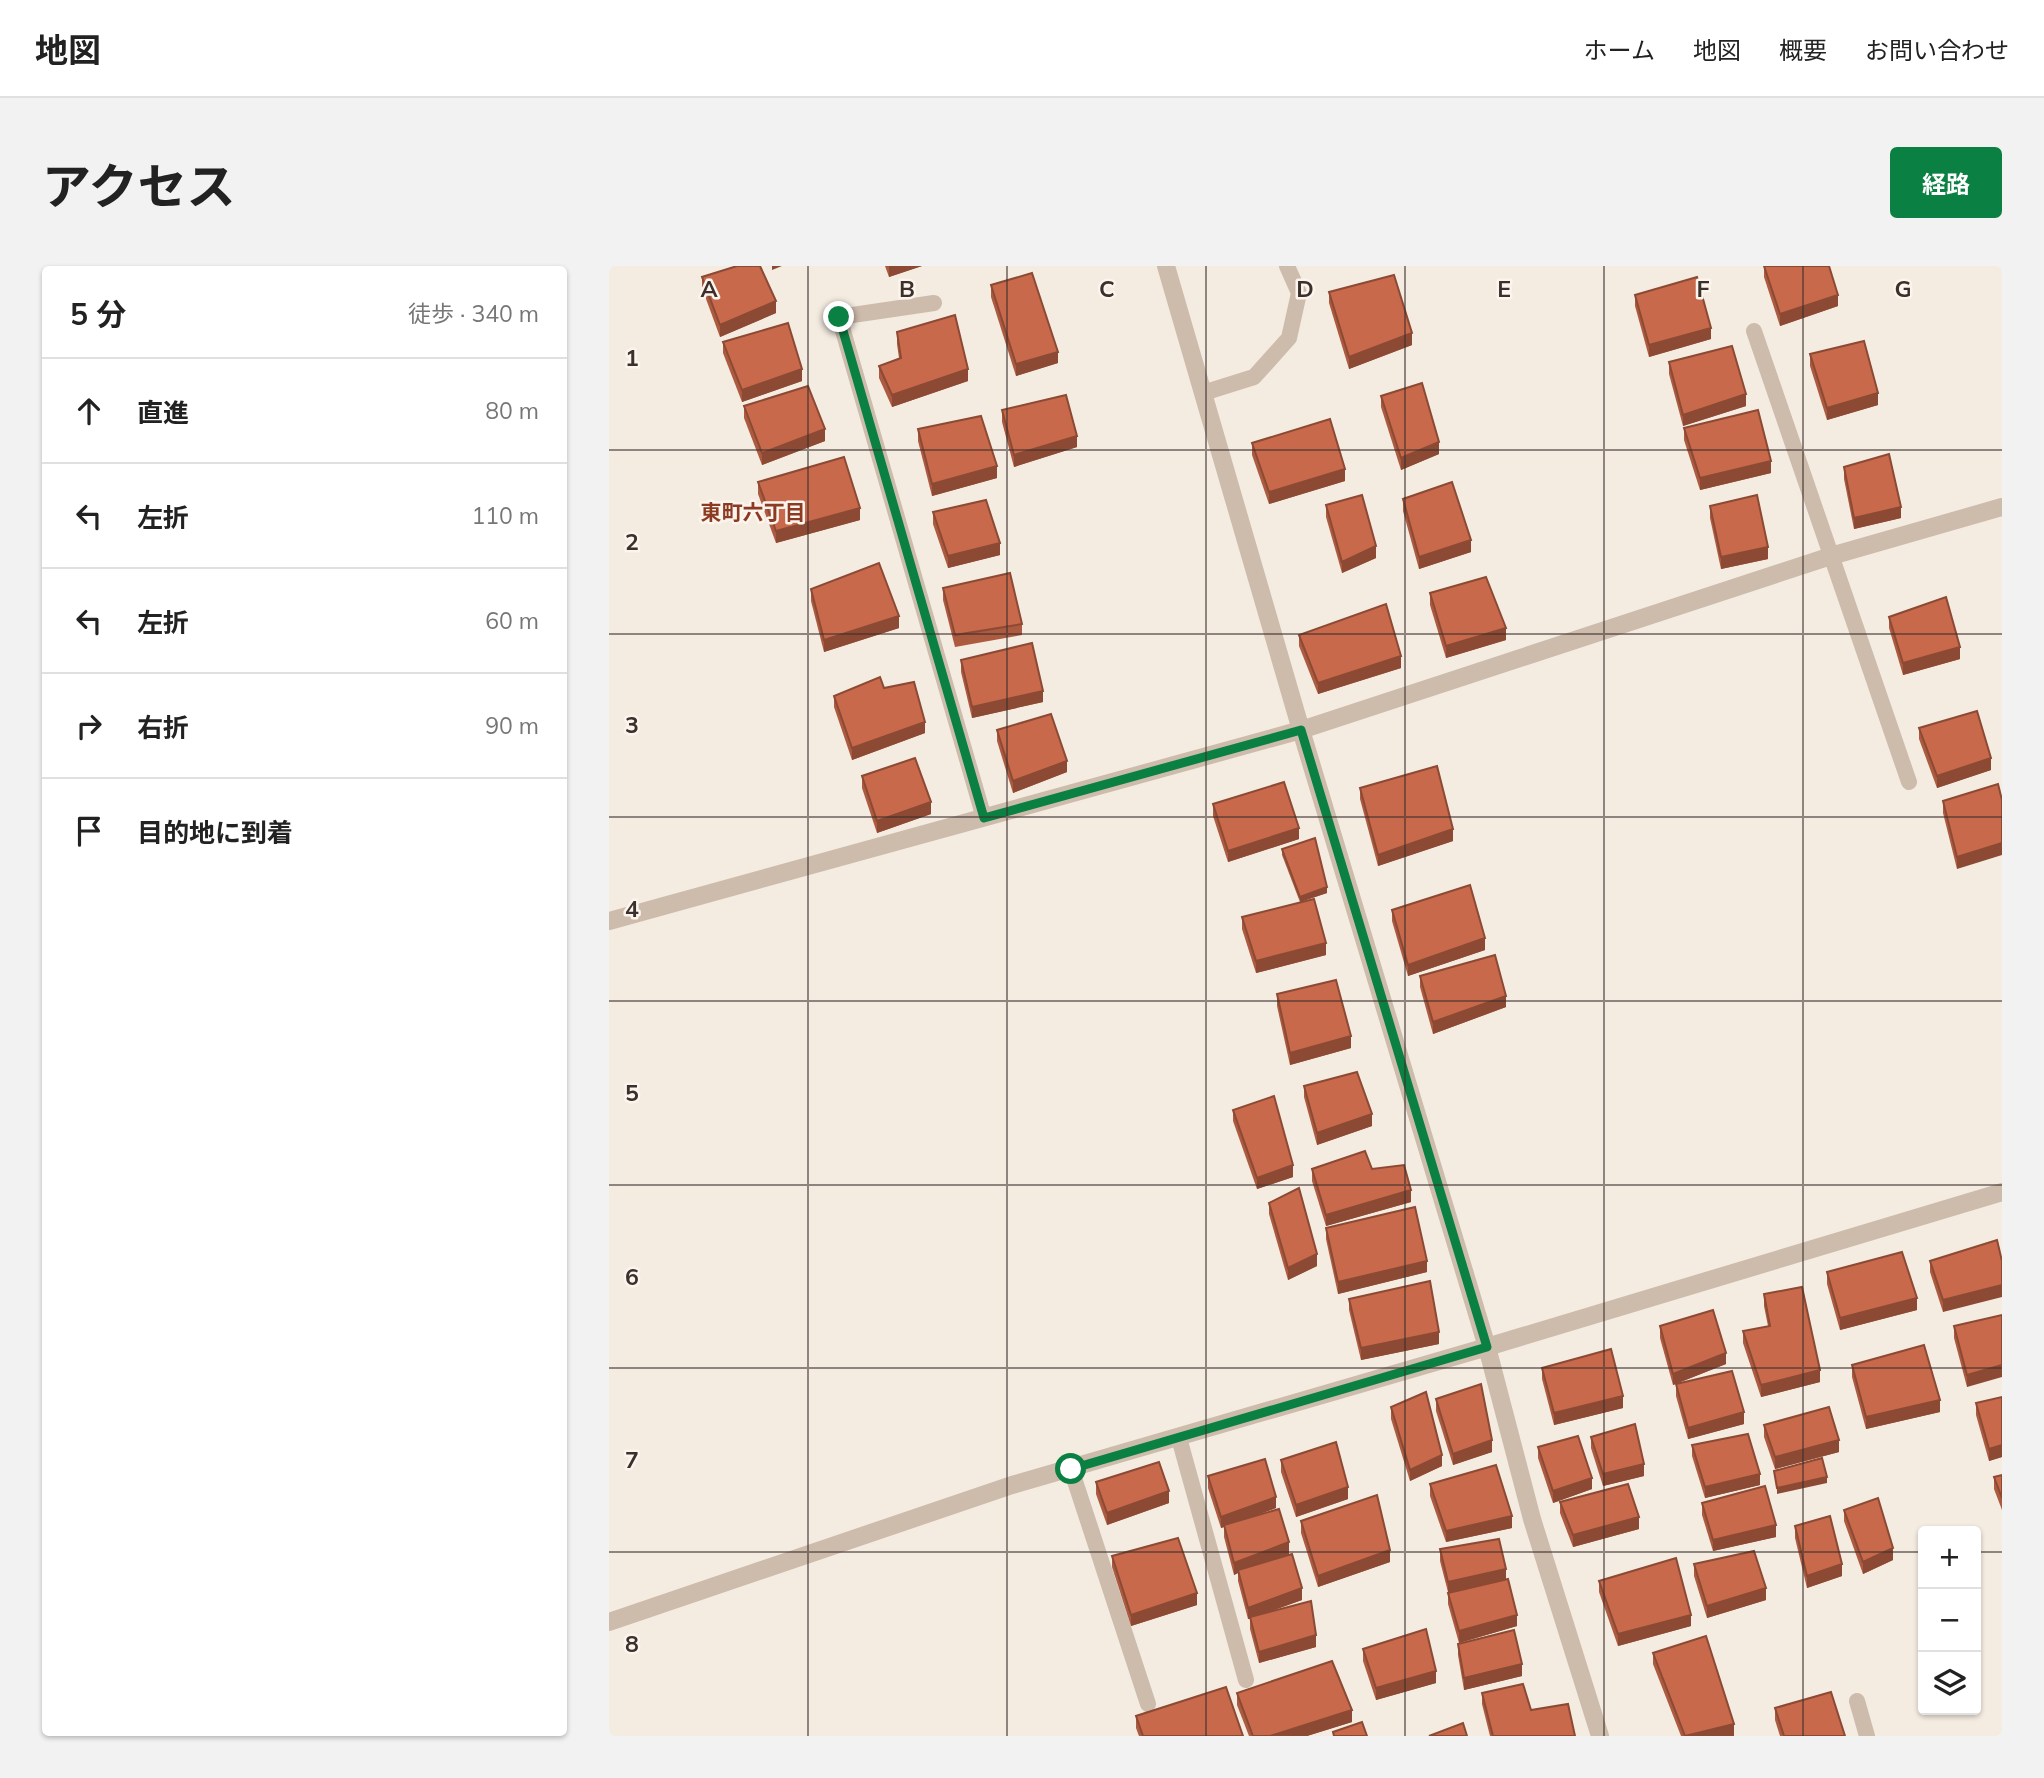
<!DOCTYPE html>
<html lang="ja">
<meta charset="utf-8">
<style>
body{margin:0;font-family:Mulish,"Noto Sans JP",sans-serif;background:#f2f2f2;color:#222}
.controls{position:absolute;right:21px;bottom:21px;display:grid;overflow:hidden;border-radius:7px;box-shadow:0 2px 5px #0004}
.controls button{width:63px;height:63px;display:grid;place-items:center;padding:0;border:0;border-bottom:2px solid #e0e0e0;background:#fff;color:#222;font:35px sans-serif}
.stop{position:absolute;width:21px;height:21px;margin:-16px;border:5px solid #0b8043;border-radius:50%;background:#fff}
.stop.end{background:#0b8043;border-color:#fff;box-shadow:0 2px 7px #0008}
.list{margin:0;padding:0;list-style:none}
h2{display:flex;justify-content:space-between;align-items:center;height:91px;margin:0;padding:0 28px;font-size:30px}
h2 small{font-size:23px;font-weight:400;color:#767676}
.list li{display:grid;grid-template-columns:46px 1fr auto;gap:21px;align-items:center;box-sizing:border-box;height:105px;padding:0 28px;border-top:2px solid #e0e0e0}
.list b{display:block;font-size:26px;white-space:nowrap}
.list em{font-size:23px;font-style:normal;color:#767676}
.icon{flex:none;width:38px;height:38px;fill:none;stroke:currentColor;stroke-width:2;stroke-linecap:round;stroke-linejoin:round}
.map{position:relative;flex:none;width:1393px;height:1470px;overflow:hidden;border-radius:7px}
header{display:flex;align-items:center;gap:42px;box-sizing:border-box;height:98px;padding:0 35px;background:#fff;border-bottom:2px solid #e0e0e0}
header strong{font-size:33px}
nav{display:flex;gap:38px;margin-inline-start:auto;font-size:24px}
.intro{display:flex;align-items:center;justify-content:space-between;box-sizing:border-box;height:168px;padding:0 42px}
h1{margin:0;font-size:49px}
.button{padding:18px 32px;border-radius:7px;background:#0b8043;color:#fff;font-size:24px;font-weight:700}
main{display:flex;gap:42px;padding:0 42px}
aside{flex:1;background:#fff;border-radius:7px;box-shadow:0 2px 5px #0004}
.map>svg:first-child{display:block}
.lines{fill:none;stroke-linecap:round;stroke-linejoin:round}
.lane{stroke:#cdbbac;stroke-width:16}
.street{stroke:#cdbbac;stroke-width:18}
.wall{fill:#ac5a40}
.shaded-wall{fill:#8c4a34}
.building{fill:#c8694b;stroke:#8c4a34;stroke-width:2}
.route{stroke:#0b8043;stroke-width:9}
.grid{fill:none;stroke:#3b302b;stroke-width:2;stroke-opacity:0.55}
.labels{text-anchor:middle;stroke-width:5;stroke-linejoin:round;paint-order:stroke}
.neighbourhood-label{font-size:21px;font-weight:bold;fill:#8c3b22;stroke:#fbf5ee}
.grid-label{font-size:23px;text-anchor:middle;font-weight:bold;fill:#3b302b;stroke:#fbf5ee;stroke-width:5;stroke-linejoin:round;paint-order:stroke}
</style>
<header>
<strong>地図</strong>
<nav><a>ホーム</a><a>地図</a><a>概要</a><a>お問い合わせ</a></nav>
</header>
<div class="intro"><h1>アクセス</h1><a class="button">経路</a></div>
<main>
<aside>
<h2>5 分<small>徒歩 · 340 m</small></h2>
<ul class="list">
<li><svg class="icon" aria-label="ahead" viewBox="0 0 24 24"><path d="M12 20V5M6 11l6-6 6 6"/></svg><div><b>直進</b></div><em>80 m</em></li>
<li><svg class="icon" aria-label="left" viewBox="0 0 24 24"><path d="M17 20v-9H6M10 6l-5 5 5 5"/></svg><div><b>左折</b></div><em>110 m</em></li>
<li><svg class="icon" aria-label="left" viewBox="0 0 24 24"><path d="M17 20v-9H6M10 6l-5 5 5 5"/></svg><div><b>左折</b></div><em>60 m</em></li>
<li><svg class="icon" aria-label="right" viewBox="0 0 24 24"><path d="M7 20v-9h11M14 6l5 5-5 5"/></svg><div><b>右折</b></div><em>90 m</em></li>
<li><svg class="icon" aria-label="arrive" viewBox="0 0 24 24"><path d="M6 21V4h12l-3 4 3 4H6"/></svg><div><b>目的地に到着</b></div></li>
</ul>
</aside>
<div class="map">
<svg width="1393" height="1470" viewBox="0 0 1393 1470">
<rect width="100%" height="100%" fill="#f4ebe1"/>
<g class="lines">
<!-- lane -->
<g class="lane">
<path d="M325 37 230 51 375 552"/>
<path d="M1145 65 1300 516"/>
<path d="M594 127 645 111 680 72 690 27 678 0"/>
<path d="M570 1172 637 1414"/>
<path d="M462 1203 539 1438"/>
<path d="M1248 1435 1258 1470"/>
</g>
<!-- street -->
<g class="street">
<path d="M557 0 692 464 878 1081 923 1253 991 1470"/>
<path d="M0 655 692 464 1222 290 1393 241"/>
<path d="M0 1356 403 1219 878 1081 1393 926"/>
</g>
</g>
<!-- wall -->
<g class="wall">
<path d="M276 0H313L280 11Z"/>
<path d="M1155 0 1229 40 1171 60 1155 11Z"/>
<path d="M93 11 167 47 111 71 93 22Z"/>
<path d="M382 19 449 97 407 110 382 31Z"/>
<path d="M720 26 803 79 740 103 720 37Z"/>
<path d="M1026 29 1102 73 1040 91 1026 40Z"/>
<path d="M288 66 359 115 283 141 270 112V100L290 92 288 78Z"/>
<path d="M114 76 193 115 133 136 114 87Z"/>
<path d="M1201 88 1269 139 1218 154 1201 100Z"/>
<path d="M1060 96 1137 140 1074 160 1060 108Z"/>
<path d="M772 130 830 188 792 204 772 141Z"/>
<path d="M135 140 216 175 153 199 135 152Z"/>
<path d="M393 144 468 181 405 201 393 156Z"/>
<path d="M1075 162 1162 207 1091 224 1075 174Z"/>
<path d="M309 163 388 212 323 230 309 175Z"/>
<path d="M643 177 736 215 660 238 643 189Z"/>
<path d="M1235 201 1292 252 1245 263 1235 213Z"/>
<path d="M149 216 251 254 167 277 149 228Z"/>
<path d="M794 233 862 286 810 303 794 245Z"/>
<path d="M717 239 767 292 733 307 717 251Z"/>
<path d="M1101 240 1159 293 1112 303 1101 252Z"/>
<path d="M324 246 391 289 339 302 324 258Z"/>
<path d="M334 322 413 358V369L346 381 334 334Z"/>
<path d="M202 323 290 362 215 386 202 335Z"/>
<path d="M821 327 897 374 837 392 821 339Z"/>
<path d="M1280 351 1351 393 1294 409 1280 362Z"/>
<path d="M690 369 792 402 709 428 690 380Z"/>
<path d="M352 394 434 436 363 452 352 406Z"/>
<path d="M275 422 316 467 243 494 225 441V430Z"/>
<path d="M1310 462 1382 504 1328 522 1310 473Z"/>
<path d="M388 464 458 506 404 527 388 475Z"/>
<path d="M253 510 322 548 268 567 253 522Z"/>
<path d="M1389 518 1348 603 1334 547V535Z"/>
<path d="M751 522 844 575 769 600 751 533Z"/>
<path d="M604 538 690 573 619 596 604 550Z"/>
<path d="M673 583 718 627 691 636 673 589Z"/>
<path d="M783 644 876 684 799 710 783 655Z"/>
<path d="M633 651 717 689 647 707 633 663Z"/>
<path d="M811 710 897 741 824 768 811 721Z"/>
<path d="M668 728 742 782 681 799 668 740Z"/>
<path d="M695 820 763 860 708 879 695 831Z"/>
<path d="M624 844 684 911 648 923 624 855Z"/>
<path d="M703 903H763L802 936 717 960 703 915Z"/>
<path d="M660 937 708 1000 679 1014 660 948Z"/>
<path d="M717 962 818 1006 729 1028 717 973Z"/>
<path d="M1321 995H1393L1334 1046 1321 1006Z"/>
<path d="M1218 1006 1308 1044 1231 1064 1218 1018Z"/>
<path d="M1155 1028 1211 1116 1152 1131 1134 1077V1065L1159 1060 1155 1040Z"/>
<path d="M740 1033 830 1078 752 1094 740 1044Z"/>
<path d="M1393 1049 1358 1121 1345 1072V1060Z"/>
<path d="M1051 1060 1117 1098 1064 1119 1051 1072Z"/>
<path d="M1243 1099 1331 1146 1257 1163 1243 1111Z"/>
<path d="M933 1102 1014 1142 945 1159 933 1113Z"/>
<path d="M1067 1118 1135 1158 1079 1173 1067 1130Z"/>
<path d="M1393 1131V1191L1380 1195 1367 1149V1137Z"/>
<path d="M827 1133 883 1186 844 1199 827 1145Z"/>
<path d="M782 1141 833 1200 801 1215 782 1153Z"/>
<path d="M1155 1159 1230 1186 1166 1203 1155 1171Z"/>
<path d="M982 1171 1035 1210 994 1220 982 1182Z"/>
<path d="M1083 1179 1151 1219 1096 1232 1083 1190Z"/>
<path d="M929 1181 983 1223 944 1237 929 1192Z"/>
<path d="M672 1194 739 1233 687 1251 672 1206Z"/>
<path d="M1393 1209V1244L1385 1223V1211Z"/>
<path d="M599 1210 667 1242 645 1250 680 1288 693 1334 655 1348 707 1381 650 1397 641 1363V1353H639L629 1315V1307L625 1309 615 1271V1261L612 1262 599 1222Z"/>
<path d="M487 1216 560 1237 498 1259 487 1228Z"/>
<path d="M821 1218 903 1262 837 1276 821 1230Z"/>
<path d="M951 1236 1030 1263 964 1281 951 1247Z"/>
<path d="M1093 1237 1167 1271 1104 1285 1093 1249Z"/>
<path d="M1235 1244 1284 1294 1254 1308 1235 1255Z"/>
<path d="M692 1255 781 1296 709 1321 692 1267Z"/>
<path d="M1186 1260 1233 1310 1198 1322 1186 1272Z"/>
<path d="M831 1283 897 1314 908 1360 850 1377 839 1338V1326L831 1295Z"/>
<path d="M503 1290 588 1339 522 1360 503 1301Z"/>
<path d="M1085 1298 1157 1334 1098 1352 1085 1310Z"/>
<path d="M990 1315 1082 1360 1009 1380 990 1326Z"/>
<path d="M849 1378 913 1410 855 1424 849 1389Z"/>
<path d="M754 1383 827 1417 767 1434 754 1395Z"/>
<path d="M1044 1387 1125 1470H1072L1044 1398Z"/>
<path d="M628 1427 743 1456 698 1470H640L628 1439Z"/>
<path d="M873 1427 922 1444 966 1470H881L873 1438Z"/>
<path d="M1166 1442 1236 1470H1171L1166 1454Z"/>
<path d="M527 1450 634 1470H530L527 1462Z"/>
</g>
<!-- shaded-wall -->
<g class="shaded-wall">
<path d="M163 0H173L163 4Z"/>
<path d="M280 0H313L280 11Z"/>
<path d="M1229 29V40L1171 60V48Z"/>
<path d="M167 35V47L111 71V59Z"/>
<path d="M1102 62V73L1040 91V79Z"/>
<path d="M803 67V79L740 103V91Z"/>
<path d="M449 86V97L407 110V98Z"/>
<path d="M193 103V115L133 136V124Z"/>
<path d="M359 103V115L283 141V129Z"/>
<path d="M1269 127V139L1218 154V142Z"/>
<path d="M1137 128V140L1074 160V149Z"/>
<path d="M216 163V175L153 199V187Z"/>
<path d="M468 170V181L405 201V189Z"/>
<path d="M830 176V188L792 204V192Z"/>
<path d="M1162 195V207L1091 224V212Z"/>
<path d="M388 200V212L323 230V218Z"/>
<path d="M736 203V215L660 238V226Z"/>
<path d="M1292 241V252L1245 263V252Z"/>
<path d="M251 242V254L167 277V265Z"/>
<path d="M862 274V286L810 303V291Z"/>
<path d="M391 277V289L339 302V290Z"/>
<path d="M767 280V292L733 307V296Z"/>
<path d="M1159 281V293L1112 303V291Z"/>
<path d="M290 350V362L215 386V374Z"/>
<path d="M897 362V374L837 392V380Z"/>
<path d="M1351 381V393L1294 409V397Z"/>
<path d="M792 390V402L709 428V417Z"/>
<path d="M434 425V436L363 452V441Z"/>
<path d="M316 456V467L243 494V482Z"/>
<path d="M1382 492V504L1328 522V510Z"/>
<path d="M458 495V506L404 527V515Z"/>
<path d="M322 536V548L268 567V555Z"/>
<path d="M690 562V573L619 596V585Z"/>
<path d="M844 563V575L769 600V589Z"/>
<path d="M1393 577V589L1348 603V591Z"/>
<path d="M718 621V627L691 636V631Z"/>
<path d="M876 672V684L799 710V699Z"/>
<path d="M717 677V689L647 707V695Z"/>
<path d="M897 730V741L824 768V756Z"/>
<path d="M742 770V782L681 799V787Z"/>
<path d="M763 848V860L708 879V867Z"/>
<path d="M684 899V911L648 923V912Z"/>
<path d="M802 924V936L717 960V949Z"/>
<path d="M708 988V1000L679 1014V1002Z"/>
<path d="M818 995V1006L729 1028V1016Z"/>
<path d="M1393 1019V1031L1334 1046V1034Z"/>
<path d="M1308 1032V1044L1231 1064V1052Z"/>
<path d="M830 1066V1078L752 1094V1082Z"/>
<path d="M1117 1087V1098L1064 1119V1108Z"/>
<path d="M1393 1099V1111L1358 1121V1109Z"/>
<path d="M1211 1104V1116L1152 1131V1119Z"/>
<path d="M1014 1130V1142L945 1159V1147Z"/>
<path d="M1331 1134V1146L1257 1163V1151Z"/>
<path d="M1135 1146V1158L1079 1173V1162Z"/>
<path d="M883 1174V1186L844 1199V1188Z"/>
<path d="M1230 1174V1186L1166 1203V1191Z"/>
<path d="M1393 1179V1191L1380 1195V1183Z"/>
<path d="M833 1189V1200L801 1215V1204Z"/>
<path d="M1035 1198V1210L994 1220V1208Z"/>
<path d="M1151 1208V1219L1096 1232V1221Z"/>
<path d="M1218 1211V1217L1168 1228V1222Z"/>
<path d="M983 1212V1223L944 1237V1225Z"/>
<path d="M739 1221V1233L687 1251V1239Z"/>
<path d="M560 1225V1237L498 1259V1247Z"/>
<path d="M667 1231V1242L612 1262V1251Z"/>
<path d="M903 1250V1262L837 1276V1265Z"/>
<path d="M1030 1251V1263L964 1281V1269Z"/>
<path d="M1167 1259V1271L1104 1285V1274Z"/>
<path d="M680 1276V1288L629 1304V1307L625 1309V1297Z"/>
<path d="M1284 1282V1294L1254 1308V1296Z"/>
<path d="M781 1284V1296L709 1321V1310Z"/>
<path d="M1233 1298V1310L1198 1322V1310Z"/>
<path d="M897 1303V1315L839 1328V1316Z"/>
<path d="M693 1322V1334L639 1353V1342Z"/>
<path d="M1157 1322V1334L1098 1352V1340Z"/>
<path d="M588 1327V1339L522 1360V1349Z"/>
<path d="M908 1349V1360L850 1377V1365Z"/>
<path d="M1082 1349V1360L1009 1380V1368Z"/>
<path d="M707 1369V1381L650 1397V1386Z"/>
<path d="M913 1398V1410L855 1424V1412Z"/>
<path d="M827 1405V1417L767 1434V1422Z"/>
<path d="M743 1444V1456L698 1470H661Z"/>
<path d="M1125 1458V1470H1077Z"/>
</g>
<!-- building -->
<g class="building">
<path d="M128 0H151L167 35 111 59 93 11Z"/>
<path d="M1155 0H1220L1229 29 1171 48Z"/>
<path d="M423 7 449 86 407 98 382 19Z"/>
<path d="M785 9 803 67 740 91 720 26Z"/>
<path d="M1088 11 1102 62 1040 79 1026 29Z"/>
<path d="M346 49 359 103 283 129 270 100 292 92 288 66Z"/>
<path d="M179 57 193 103 133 124 114 76Z"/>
<path d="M1255 75 1269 127 1218 142 1201 88Z"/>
<path d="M1123 80 1137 128 1074 149 1060 96Z"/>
<path d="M813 117 830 176 792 192 772 130Z"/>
<path d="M199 120 216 163 153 187 135 140Z"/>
<path d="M457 129 468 170 405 189 393 144Z"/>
<path d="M1149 144 1162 195 1091 212 1075 162Z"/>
<path d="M372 150 388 200 323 218 309 163Z"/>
<path d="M721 153 736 203 660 226 643 177Z"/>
<path d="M1280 188 1292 241 1245 252 1235 201Z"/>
<path d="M235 191 251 242 167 265 149 216Z"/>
<path d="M843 216 862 274 810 291 794 233Z"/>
<path d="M753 229 767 280 733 296 717 239Z"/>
<path d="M1148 229 1159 281 1112 291 1101 240Z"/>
<path d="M377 234 391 277 339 290 324 246Z"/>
<path d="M270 297 290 350 215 374 202 323Z"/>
<path d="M401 307 413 358 346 369 334 322Z"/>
<path d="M877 311 897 362 837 380 821 327Z"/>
<path d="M1337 331 1351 381 1294 397 1280 351Z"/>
<path d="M777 338 792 390 709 417 690 369Z"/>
<path d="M423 377 434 425 363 441 352 394Z"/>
<path d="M271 411 275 422 305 416 316 456 243 482 225 430Z"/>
<path d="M1368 445 1382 492 1328 510 1310 462Z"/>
<path d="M442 448 458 495 404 515 388 464Z"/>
<path d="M306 492 322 536 268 555 253 510Z"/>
<path d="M828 500 844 563 769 589 751 522Z"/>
<path d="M675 516 690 562 619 585 604 538Z"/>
<path d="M1389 518 1393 534V577L1348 591 1334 535Z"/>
<path d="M706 572 718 621 691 631 673 583Z"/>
<path d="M861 619 876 672 799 699 783 644Z"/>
<path d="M705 633 717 677 647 695 633 651Z"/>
<path d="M886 689 897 730 824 756 811 710Z"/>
<path d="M727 714 742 770 681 787 668 728Z"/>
<path d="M748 806 763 848 708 867 695 820Z"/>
<path d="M665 830 684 899 648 912 624 844Z"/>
<path d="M756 885 763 903 795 899 802 924 717 949 703 903Z"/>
<path d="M690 922 708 988 679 1002 660 937Z"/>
<path d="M806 941 818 995 729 1016 717 962Z"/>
<path d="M1388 974 1393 995V1019L1334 1034 1321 995Z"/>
<path d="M1293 986 1308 1032 1231 1052 1218 1006Z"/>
<path d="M821 1015 830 1066 752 1082 740 1033Z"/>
<path d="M1193 1021 1211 1104 1152 1119 1134 1065 1161 1060 1155 1028Z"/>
<path d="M1104 1044 1117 1087 1064 1108 1051 1060Z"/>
<path d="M1393 1049V1099L1358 1109 1345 1060Z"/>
<path d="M1315 1079 1331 1134 1257 1151 1243 1099Z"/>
<path d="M1002 1083 1014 1130 945 1147 933 1102Z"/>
<path d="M1123 1105 1135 1146 1079 1162 1067 1118Z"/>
<path d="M872 1118 883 1174 844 1188 827 1133Z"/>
<path d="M817 1126 833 1189 801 1204 782 1141Z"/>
<path d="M1393 1131V1179L1380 1183 1367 1137Z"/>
<path d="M1220 1141 1230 1174 1166 1191 1155 1159Z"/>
<path d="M1026 1158 1035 1198 994 1208 982 1171Z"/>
<path d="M1139 1168 1151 1208 1096 1221 1083 1179Z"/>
<path d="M969 1170 983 1212 944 1225 929 1181Z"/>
<path d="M727 1176 739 1221 687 1239 672 1194Z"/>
<path d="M1213 1192 1218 1211 1168 1222 1165 1205Z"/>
<path d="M656 1193 667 1231 612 1251 599 1210Z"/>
<path d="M550 1196 560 1225 498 1247 487 1216Z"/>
<path d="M887 1199 903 1250 837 1265 821 1218Z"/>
<path d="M1393 1209V1232L1385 1211Z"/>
<path d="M1019 1218 1030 1251 964 1269 951 1236Z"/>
<path d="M1156 1220 1167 1259 1104 1274 1093 1237Z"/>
<path d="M768 1229 781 1284 709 1310 692 1255Z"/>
<path d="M1269 1232 1284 1282 1254 1296 1235 1244Z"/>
<path d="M670 1243 680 1276 625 1297 615 1259Z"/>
<path d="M1221 1250 1233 1298 1198 1310 1186 1260Z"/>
<path d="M569 1272 588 1327 522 1349 503 1290Z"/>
<path d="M890 1273 897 1303 839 1316 831 1283Z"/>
<path d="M1145 1285 1157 1322 1098 1340 1085 1298Z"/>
<path d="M683 1288 693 1322 639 1342 629 1304Z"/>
<path d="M1067 1292 1082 1349 1009 1368 990 1315Z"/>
<path d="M899 1313 908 1349 850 1365 839 1327Z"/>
<path d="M702 1335 707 1369 650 1386 641 1351Z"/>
<path d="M817 1363 827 1405 767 1422 754 1383Z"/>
<path d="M905 1364 913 1398 855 1412 849 1378Z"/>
<path d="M1097 1370 1125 1458 1076 1470 1044 1387Z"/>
<path d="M723 1395 743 1444 661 1470H644L628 1427Z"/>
<path d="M914 1418 922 1444 959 1438 966 1470H884L873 1427Z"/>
<path d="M617 1421 634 1470H534L527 1450Z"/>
<path d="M1222 1426 1236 1470H1175L1166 1442Z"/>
<path d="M753 1456 758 1470H725L724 1466Z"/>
<path d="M854 1457 858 1470H820Z"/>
</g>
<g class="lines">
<!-- route -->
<path class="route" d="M230 51 375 552 692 464 878 1081 462 1203"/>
</g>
<!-- grid -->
<path class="grid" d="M199 0V1470M398 0V1470M597 0V1470M796 0V1470M995 0V1470M1194 0V1470M0 184H1393M0 368H1393M0 551H1393M0 735H1393M0 919H1393M0 1102H1393M0 1286H1314M1367 1286H1393"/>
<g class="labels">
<!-- neighbourhood labels -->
<g class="neighbourhood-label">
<text x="144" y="254">東町六丁目</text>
</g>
</g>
<g class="grid-label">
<text x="100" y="31">A</text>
<text x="298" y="31">B</text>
<text x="498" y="31">C</text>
<text x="696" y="31">D</text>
<text x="895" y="31">E</text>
<text x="1094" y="31">F</text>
<text x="1294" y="31">G</text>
<text x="23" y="100">1</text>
<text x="23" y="284">2</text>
<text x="23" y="467">3</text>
<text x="23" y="651">4</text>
<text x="23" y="835">5</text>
<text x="23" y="1019">6</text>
<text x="23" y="1202">7</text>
<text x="23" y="1386">8</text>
</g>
</svg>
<div class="controls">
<button>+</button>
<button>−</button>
<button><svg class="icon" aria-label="layers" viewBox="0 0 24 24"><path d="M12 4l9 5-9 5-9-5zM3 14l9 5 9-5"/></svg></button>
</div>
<div class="stop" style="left:462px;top:1203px"></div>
<div class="stop end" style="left:230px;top:51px"></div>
</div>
</main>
